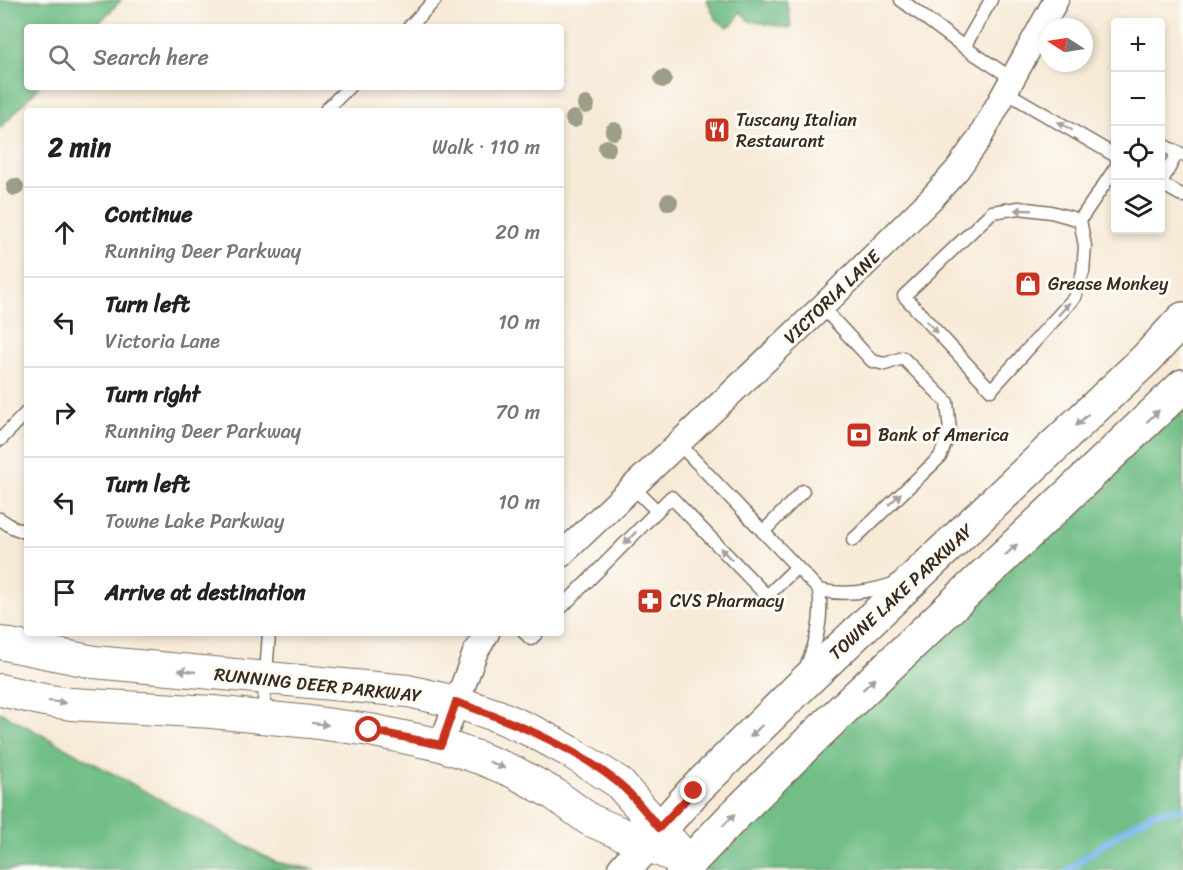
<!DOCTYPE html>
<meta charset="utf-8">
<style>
body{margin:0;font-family:Sriracha,sans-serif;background:#f2f2f2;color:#222}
.controls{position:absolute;right:18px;top:18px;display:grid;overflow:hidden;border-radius:6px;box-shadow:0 3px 9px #0003}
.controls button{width:54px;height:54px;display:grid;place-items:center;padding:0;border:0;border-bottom:2px solid #e0e0e0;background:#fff;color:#222;font:30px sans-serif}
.compass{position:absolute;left:1039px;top:18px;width:54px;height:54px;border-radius:50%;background:#fff;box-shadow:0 3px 9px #0003;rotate:282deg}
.stop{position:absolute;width:18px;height:18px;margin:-14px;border:4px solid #c8321e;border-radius:50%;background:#fff}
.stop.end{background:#c8321e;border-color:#fff;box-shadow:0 2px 6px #0008}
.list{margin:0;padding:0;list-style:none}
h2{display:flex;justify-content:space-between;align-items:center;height:78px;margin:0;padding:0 24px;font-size:26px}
h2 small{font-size:20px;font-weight:400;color:#767676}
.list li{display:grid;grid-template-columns:39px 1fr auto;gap:18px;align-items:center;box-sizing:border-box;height:90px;padding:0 24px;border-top:2px solid #e0e0e0}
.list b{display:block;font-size:22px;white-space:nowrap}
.list p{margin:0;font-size:20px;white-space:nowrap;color:#767676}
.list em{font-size:20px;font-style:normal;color:#767676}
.icon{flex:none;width:33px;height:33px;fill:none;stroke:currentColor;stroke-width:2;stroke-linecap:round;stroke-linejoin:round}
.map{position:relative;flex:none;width:1183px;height:870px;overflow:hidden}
.search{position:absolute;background:#fff;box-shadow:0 3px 9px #0003;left:24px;top:24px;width:540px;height:66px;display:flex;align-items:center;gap:15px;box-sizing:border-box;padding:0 21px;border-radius:6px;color:#767676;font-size:22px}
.panel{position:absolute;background:#fff;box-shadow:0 3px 9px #0003;left:24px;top:108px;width:540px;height:528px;border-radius:6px}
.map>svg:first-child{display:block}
.forest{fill:#71be86;stroke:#567452;stroke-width:1.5}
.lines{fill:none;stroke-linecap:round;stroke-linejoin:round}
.stream{stroke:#7ab8ed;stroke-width:7}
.service-casing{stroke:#7d6d5f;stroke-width:15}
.minor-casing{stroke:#7d6d5f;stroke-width:27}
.tertiary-casing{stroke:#7d6d5f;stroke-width:34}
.secondary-casing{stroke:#7d6d5f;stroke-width:36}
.service{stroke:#fff;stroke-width:12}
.minor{stroke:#fff;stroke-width:24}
.tertiary{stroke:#fff;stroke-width:32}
.secondary{stroke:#fff;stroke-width:33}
.tree{fill:#9d9e87}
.oneway{fill:#a79f9a}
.route{stroke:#c8321e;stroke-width:8}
.labels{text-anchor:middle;stroke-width:6;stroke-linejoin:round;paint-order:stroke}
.poi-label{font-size:18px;fill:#3b2a1e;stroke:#fdfcf7;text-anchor:start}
.street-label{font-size:18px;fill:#3b2a1e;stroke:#fdfcf7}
</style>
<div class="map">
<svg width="1183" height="870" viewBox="0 0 1183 870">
<rect width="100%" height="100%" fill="#fdfcf7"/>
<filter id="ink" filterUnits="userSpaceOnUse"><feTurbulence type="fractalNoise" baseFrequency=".0167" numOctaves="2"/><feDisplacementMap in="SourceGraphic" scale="12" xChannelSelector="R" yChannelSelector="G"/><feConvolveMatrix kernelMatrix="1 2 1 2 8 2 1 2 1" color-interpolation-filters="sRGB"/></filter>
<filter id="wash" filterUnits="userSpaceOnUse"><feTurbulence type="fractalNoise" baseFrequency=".008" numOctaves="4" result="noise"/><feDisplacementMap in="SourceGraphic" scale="24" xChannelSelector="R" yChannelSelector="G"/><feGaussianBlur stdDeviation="1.35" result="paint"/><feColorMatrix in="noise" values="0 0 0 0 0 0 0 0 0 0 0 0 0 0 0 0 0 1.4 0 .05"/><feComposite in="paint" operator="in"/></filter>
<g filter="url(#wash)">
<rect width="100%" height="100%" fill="#f7ead7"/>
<!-- forest -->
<g class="forest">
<path d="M0 0H121L95 27H27V87H39L0 128Z"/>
<path d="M707 0H763L765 2 785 0 789 11 791 28 749 21 740 11 734 23 727 27 716 19Z"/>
<path d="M1183 395V870H691Z"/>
<path d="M0 712 275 862 315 870H0Z"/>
</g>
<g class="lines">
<!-- stream -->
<path class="stream" d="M1068 870 1116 835 1154 812 1183 809"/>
</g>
</g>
<g filter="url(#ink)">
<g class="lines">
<!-- service casing -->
<g class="service-casing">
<g id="service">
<path d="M901 0 964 47 1013 79"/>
<path d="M409 27 435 0"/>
<path d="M964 47 991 0"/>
<path d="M1006 92 1116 156"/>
<path d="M325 111 349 87"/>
<path d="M1160 144 1183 155"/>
<path d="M1160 183 1183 196"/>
<path d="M1161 183 1177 153"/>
<path d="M1080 220 1051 212 1019 208 992 212 904 296 991 390 1075 297 1083 272 1085 246 1080 220 1116 167"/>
<path d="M822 307 872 361 885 364 903 358 947 402 950 431 940 457 853 540"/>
<path d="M0 440 27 412"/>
<path d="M679 444 819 590C845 596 871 592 896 583"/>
<path d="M633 487 657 511"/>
<path d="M0 519 12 527 27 533"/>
<path d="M763 532 803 491"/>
<path d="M561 608 671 497 767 596 797 567"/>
<path d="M525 633 531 639 537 633"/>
<path d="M806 667C817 641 823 619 819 590"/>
<path d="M263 715 269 633"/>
</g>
</g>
<!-- minor casing -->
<g class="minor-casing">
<g id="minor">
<path d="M561 555 822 307 932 198 957 170 979 139 1056 0"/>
<path d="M441 745 475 653 487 633"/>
</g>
</g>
<!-- tertiary casing -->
<g class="tertiary-casing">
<g id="tertiary">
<path d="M0 643 94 662 408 691 456 702 498 716 536 733 569 751 618 782 689 862"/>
<path d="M0 690 44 700 71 704 212 712 310 722 370 730 441 745 480 758 514 772 554 794 590 820 671 855"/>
</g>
</g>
<!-- secondary casing -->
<g class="secondary-casing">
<g id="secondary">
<path d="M624 870 694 791 806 681 1146 359 1183 319"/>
<path d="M682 870 733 817 815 736 1183 386"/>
</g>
</g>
<!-- service -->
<use href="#service" class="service"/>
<!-- minor -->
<use href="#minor" class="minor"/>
<!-- tertiary -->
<use href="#tertiary" class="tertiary"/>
<!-- secondary -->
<use href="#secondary" class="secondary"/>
</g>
<!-- trees -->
<g class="tree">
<circle cx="663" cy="79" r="9"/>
<circle cx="586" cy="105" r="9"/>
<circle cx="574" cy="119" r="9"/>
<circle cx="614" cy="131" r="9"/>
<circle cx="607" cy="148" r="9"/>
<circle cx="15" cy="187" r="9"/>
<circle cx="669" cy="202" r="9"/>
</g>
<!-- one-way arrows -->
<defs><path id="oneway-solid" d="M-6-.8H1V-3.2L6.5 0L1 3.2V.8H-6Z" transform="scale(1.5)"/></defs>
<g class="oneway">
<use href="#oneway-solid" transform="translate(1065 126) rotate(-150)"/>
<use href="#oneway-solid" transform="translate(1023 210) rotate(-178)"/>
<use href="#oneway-solid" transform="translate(1064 309) rotate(-48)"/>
<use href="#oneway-solid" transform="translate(932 327) rotate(47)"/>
<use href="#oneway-solid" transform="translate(1153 416) rotate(-44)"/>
<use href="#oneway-solid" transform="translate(1082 420) rotate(136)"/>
<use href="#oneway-solid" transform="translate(895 499) rotate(-44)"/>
<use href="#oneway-solid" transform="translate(630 538) rotate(135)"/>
<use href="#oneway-solid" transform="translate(1011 550) rotate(-43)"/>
<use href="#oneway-solid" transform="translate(726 554) rotate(-134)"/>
<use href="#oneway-solid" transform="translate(187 671) rotate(-174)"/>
<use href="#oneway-solid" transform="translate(869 684) rotate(-43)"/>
<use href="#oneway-solid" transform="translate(57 702) rotate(7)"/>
<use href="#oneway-solid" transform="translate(320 724) rotate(7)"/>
<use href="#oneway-solid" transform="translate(756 731) rotate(136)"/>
<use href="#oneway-solid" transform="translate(497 765) rotate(23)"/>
<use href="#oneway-solid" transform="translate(729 820) rotate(-45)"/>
</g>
</g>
<g class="lines" filter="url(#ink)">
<!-- route -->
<path class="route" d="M369 730 441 745 456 702C513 722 569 744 616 781 632 793 646 813 659 828L694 791"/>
</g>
<!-- icons -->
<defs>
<g id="restaurant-square" transform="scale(1.35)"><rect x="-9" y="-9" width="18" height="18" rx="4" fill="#c8321e" stroke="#fdfcf7"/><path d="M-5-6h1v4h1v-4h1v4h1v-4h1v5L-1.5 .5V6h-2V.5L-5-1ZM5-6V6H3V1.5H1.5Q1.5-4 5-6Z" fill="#fff"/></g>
<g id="shop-square" transform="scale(1.35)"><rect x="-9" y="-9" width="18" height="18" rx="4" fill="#c8321e" stroke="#fdfcf7"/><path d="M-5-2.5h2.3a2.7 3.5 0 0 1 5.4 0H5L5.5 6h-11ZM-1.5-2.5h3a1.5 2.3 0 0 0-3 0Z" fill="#fff"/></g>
<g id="bank-square" transform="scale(1.35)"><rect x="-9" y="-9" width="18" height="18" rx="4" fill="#c8321e" stroke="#fdfcf7"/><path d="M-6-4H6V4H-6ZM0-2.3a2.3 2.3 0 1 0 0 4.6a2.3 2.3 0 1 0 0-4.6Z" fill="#fff"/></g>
<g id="pharmacy-square" transform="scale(1.35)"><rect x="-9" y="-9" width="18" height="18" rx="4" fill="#c8321e" stroke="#fdfcf7"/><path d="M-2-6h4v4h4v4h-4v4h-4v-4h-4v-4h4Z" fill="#fff"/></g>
</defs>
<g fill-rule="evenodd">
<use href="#restaurant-square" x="717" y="130"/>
<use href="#shop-square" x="1028" y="284"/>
<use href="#bank-square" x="859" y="435"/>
<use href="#pharmacy-square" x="650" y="601"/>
</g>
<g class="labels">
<!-- poi labels -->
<g class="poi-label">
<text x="736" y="126">Tuscany Italian<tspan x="736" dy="21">Restaurant</tspan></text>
<text x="1048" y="290">Grease Monkey</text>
<text x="878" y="441">Bank of America</text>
<text x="670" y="607">CVS Pharmacy</text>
</g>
<!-- street labels -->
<g class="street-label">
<text transform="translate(832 297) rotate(-44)" y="6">VICTORIA LANE</text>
<text transform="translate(901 592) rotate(-43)" y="6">TOWNE LAKE PARKWAY</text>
<text transform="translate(318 685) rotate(6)" y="6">RUNNING DEER PARKWAY</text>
</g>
</g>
</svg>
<div class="controls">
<button>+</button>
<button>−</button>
<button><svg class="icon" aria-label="locate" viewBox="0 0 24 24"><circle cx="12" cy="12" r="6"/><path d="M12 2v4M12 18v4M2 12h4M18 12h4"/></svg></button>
<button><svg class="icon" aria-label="layers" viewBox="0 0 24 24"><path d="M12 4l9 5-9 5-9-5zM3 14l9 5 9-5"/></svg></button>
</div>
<svg class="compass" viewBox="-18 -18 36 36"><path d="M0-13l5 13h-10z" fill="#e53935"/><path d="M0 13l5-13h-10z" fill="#767676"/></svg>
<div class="stop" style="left:369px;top:730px"></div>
<div class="stop end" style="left:694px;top:791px"></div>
<div class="search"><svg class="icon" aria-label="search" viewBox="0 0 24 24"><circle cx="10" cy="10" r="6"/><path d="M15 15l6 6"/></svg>Search here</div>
<section class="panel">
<h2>2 min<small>Walk · 110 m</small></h2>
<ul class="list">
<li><svg class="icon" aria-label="ahead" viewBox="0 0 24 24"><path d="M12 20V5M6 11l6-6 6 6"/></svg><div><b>Continue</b><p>Running Deer Parkway</p></div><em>20 m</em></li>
<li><svg class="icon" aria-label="left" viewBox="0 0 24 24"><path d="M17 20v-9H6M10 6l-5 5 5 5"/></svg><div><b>Turn left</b><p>Victoria Lane</p></div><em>10 m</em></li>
<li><svg class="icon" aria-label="right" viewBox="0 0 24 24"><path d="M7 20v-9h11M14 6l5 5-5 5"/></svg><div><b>Turn right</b><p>Running Deer Parkway</p></div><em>70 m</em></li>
<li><svg class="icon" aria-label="left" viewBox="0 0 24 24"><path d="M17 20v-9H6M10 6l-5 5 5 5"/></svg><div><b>Turn left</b><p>Towne Lake Parkway</p></div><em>10 m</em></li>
<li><svg class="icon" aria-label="arrive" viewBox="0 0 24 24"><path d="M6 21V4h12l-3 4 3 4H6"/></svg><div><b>Arrive at destination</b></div></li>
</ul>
</section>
</div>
